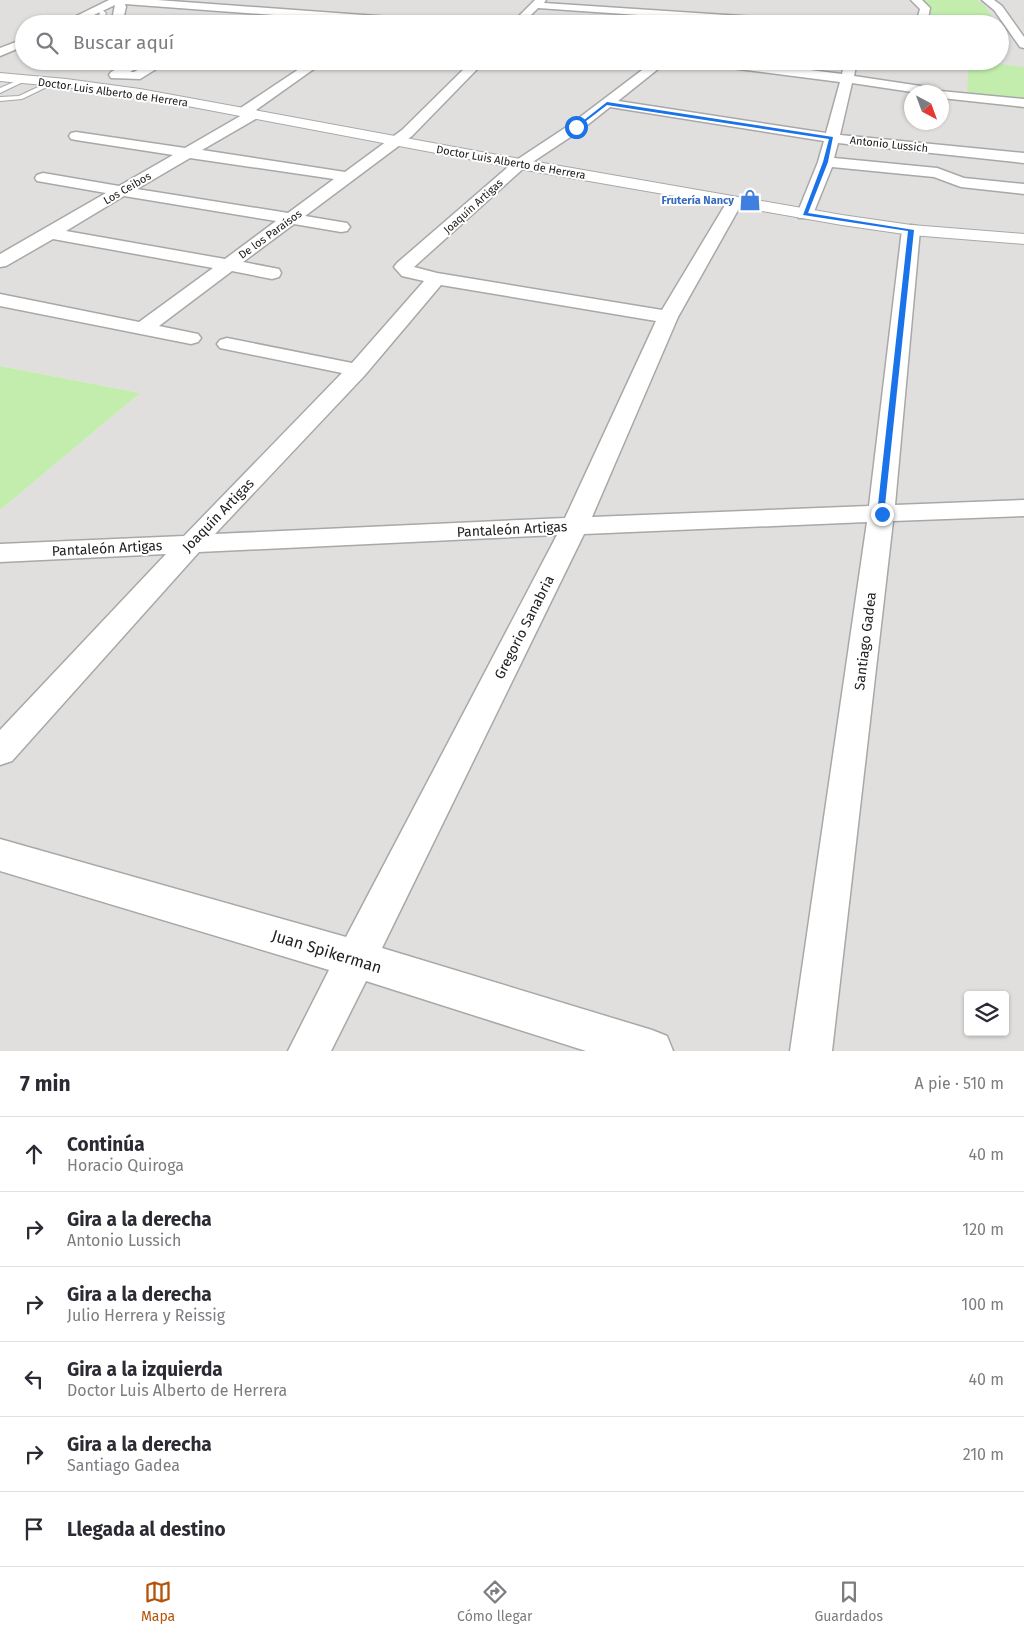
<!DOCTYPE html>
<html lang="es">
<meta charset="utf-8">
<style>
body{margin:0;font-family:"Fira Sans",sans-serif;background:#f7f7f7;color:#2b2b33}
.controls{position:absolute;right:15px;bottom:15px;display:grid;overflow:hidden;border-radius:5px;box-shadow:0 1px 4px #0004}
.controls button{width:45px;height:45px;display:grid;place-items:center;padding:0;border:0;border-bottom:1px solid #e1e1e2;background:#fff;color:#2b2b33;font:25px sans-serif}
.compass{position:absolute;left:904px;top:85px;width:45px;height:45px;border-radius:50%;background:#fff;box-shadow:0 1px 4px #0004;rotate:139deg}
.stop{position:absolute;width:15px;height:15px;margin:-11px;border:4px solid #1a73e8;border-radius:50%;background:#fff}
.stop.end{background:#1a73e8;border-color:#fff;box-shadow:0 1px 5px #0008}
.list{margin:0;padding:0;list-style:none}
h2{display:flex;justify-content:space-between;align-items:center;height:65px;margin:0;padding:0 20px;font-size:21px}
h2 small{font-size:16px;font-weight:400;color:#7c7c81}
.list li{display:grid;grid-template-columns:32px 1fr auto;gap:15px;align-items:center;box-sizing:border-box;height:75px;padding:0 20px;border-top:1px solid #e1e1e2}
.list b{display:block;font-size:19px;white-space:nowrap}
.list p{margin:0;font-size:16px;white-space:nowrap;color:#7c7c81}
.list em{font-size:16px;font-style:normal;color:#7c7c81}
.icon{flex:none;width:28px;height:28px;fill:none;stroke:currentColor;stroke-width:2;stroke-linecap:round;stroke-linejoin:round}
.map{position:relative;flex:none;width:1024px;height:1051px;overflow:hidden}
.search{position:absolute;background:#fff;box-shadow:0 1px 4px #0004;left:15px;right:15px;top:15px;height:55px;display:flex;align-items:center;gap:12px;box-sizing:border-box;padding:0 18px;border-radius:28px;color:#7c7c81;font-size:19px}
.sheet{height:515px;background:#fff}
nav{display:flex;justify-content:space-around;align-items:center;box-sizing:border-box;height:70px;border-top:1px solid #e1e1e2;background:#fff;font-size:14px;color:#7c7c81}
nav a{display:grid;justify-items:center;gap:2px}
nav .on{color:#b45309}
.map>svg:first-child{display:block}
.residential{fill:#e0dfde;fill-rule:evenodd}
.grass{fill:#c2edad}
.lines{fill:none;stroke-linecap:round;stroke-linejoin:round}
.service-casing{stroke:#a8a8a8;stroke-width:2}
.minor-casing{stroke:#a8a8a8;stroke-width:3}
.tertiary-casing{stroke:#a8a8a8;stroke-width:2}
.service{fill:#fff;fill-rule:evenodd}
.minor{fill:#fff;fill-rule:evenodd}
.tertiary{fill:#fff;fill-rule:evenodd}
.route{fill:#1a73e8}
.labels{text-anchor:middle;stroke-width:4;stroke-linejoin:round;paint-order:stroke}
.far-street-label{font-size:11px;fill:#212121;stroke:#fff}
.far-shop-label{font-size:11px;font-weight:bold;fill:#366cbe;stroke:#fff;text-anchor:end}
.street-label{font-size:14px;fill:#212121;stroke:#fff}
.near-street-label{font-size:16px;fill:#212121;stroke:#fff}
</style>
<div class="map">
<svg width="1024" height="1051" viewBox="0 0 1024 1051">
<rect width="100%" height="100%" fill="#f2f0e8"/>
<!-- residential -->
<path class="residential" d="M0 0H1024V1051H0V510L140 393 0 366ZM24 24H1000V61H24ZM912 92H942V122H912ZM968 995H1005V1032H968Z"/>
<!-- grass -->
<g class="grass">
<path d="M921 0H977L984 5 998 24H929L931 8Z"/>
<path d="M969 61 1024 67V99L967 93Z"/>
<path d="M0 366 140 393 0 510Z"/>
</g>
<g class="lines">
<!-- service casing -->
<g class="service-casing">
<g id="service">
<path d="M96 8H100L106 13 101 24H95L100 13Z"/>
<path d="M82 61 79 64 76 62V61Z"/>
<path d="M23 78 26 80 25 81 0 93V88Z"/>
<path d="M53 80 56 82 55 83 22 99 0 101V97L19 96Z"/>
</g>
</g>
<!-- minor casing -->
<g class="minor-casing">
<g id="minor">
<path d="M157 0 445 21 450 24H397L125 4 126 7 122 24H111L115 5 75 24H60L109 0Z"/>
<path d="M535 0H546L544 3 819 21 824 24H767L538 8 522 24H511Z"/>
<path d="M911 0H922L930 8 927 24H916L920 9Z"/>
<path d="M982 0H994L1002 6 1024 37V48L1020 47 994 10Z"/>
<path d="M24 39V46L0 56V48Z"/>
<path d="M131 61H147L130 72H134L154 61H169L140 79 111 78 109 75 111 72Z"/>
<path d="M311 61H325L256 110 261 114 259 117 202 150 345 172 402 130 472 61H485L412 136 305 216 347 223 350 227 347 231 341 232 294 224 243 262 279 269 281 273 279 277 272 279 232 271 159 326 198 334 201 338 198 342 191 344 0 306V294L139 322 213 268 53 239 6 266 0 267V254L106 193 37 181 35 178 37 175 43 173 119 186 173 155 76 140 71 139 69 136 71 133 76 132 185 148 242 115 237 112 239 109ZM190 158 334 179 288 213 137 189ZM124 196 276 221 225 259 66 231Z"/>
<path d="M654 61H668L618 101 826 133 840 82 707 65 701 61H739L842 74 845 61H857L854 76 934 88 940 91 1024 99V107L942 98V92H912L852 83 840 135 1024 153V163L838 143 834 158 937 168 964 178 1024 184V194L961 187 934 177 832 167 813 214 811 218H799L797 214 818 162 824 141 610 107 581 130 525 167 414 267 437 273 662 310 728 200H740L742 203 678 317 592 517 869 506 902 230 905 226 911 225 917 226 920 230 895 505 1024 500V516L893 521 832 1051H790L867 522 584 534 382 948 652 1030 667 1036 673 1051H586L366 981 331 1051H288L329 970 0 871V839L346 937 557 535 199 552 12 761 0 765V730L166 554 0 562V544L184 536 342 373 220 348 217 344 220 340 227 338 352 363 424 281 402 276 394 267 397 263 515 161 571 124ZM441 285 656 321 565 518 215 534 365 375Z"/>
</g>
</g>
<!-- tertiary casing -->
<g class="tertiary-casing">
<path id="tertiary" d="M0 73 66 79 140 89 520 159 842 215 911 225 1024 234V244L911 235 842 225 520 169 140 97 66 87 0 81Z"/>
</g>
<!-- service -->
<use href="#service" class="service"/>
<!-- minor -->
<use href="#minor" class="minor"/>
<!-- tertiary -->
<use href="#tertiary" class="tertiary"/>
</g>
<!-- route -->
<path class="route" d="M607 102 833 137 828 162 808 213 914 230 884 515 877 514 908 231 803 215 823 162 829 139 607 105 577 128H574Z"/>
<!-- icons -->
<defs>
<g id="shop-bare" transform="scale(1.725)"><path d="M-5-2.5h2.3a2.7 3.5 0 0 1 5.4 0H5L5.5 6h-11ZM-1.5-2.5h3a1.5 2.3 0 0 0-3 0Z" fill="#3f7fe0" stroke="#fff" stroke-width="2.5" paint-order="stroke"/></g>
</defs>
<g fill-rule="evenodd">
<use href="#shop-bare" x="750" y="200"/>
</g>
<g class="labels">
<!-- far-street labels -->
<g class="far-street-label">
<text transform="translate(113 92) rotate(8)" y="4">Doctor Luis Alberto de Herrera</text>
<text transform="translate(889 144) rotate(6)" y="4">Antonio Lussich</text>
<text transform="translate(511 162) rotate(10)" y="4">Doctor Luis Alberto de Herrera</text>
<text transform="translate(127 188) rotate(-30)" y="4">Los Ceibos</text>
<text transform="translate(473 206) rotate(-42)" y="4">Joaquín Artigas</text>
<text transform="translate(270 234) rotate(-36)" y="4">De los Paraísos</text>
</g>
<!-- far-shop labels -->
<g class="far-shop-label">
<text x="734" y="204">Frutería Nancy</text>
</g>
<!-- street labels -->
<g class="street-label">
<text transform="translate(218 515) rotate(-46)" y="5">Joaquín Artigas</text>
<text transform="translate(512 529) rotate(-3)" y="5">Pantaleón Artigas</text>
<text transform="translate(107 548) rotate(-3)" y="5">Pantaleón Artigas</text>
<text transform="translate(524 627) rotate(-63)" y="5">Gregorio Sanabria</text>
<text transform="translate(865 641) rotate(-83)" y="5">Santiago Gadea</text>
</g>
<!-- near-street labels -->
<g class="near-street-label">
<text transform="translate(327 951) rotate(17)" y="6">Juan Spikerman</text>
</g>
</g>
</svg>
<div class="controls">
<button><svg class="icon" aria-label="layers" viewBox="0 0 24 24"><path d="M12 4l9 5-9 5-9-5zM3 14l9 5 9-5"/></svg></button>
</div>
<svg class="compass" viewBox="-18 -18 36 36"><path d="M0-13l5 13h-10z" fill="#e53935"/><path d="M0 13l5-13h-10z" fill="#7c7c81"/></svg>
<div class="stop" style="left:576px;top:127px"></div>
<div class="stop end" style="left:882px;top:514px"></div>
<div class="search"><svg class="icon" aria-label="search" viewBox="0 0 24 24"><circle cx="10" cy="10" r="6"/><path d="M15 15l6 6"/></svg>Buscar aquí</div>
</div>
<section class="sheet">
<h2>7 min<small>A pie · 510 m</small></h2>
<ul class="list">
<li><svg class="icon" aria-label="ahead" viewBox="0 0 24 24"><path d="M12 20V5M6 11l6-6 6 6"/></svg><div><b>Continúa</b><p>Horacio Quiroga</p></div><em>40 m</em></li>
<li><svg class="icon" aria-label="right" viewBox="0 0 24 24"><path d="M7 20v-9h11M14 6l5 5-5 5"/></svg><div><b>Gira a la derecha</b><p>Antonio Lussich</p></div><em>120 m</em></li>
<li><svg class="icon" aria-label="right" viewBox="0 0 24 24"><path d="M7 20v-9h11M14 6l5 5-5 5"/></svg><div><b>Gira a la derecha</b><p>Julio Herrera y Reissig</p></div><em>100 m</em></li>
<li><svg class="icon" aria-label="left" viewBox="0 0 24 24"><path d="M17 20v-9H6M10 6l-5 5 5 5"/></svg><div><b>Gira a la izquierda</b><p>Doctor Luis Alberto de Herrera</p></div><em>40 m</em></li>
<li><svg class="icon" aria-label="right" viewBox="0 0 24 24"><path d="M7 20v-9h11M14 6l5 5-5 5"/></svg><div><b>Gira a la derecha</b><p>Santiago Gadea</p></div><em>210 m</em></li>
<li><svg class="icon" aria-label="arrive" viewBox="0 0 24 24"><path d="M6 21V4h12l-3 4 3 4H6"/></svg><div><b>Llegada al destino</b></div></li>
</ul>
</section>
<nav>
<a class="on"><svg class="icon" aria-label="map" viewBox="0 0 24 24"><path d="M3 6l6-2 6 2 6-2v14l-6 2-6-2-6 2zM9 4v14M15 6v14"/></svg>Mapa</a>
<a><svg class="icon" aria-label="directions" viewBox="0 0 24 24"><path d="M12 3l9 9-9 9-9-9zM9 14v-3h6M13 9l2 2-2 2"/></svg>Cómo llegar</a>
<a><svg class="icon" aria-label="saved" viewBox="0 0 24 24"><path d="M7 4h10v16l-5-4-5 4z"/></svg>Guardados</a>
</nav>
